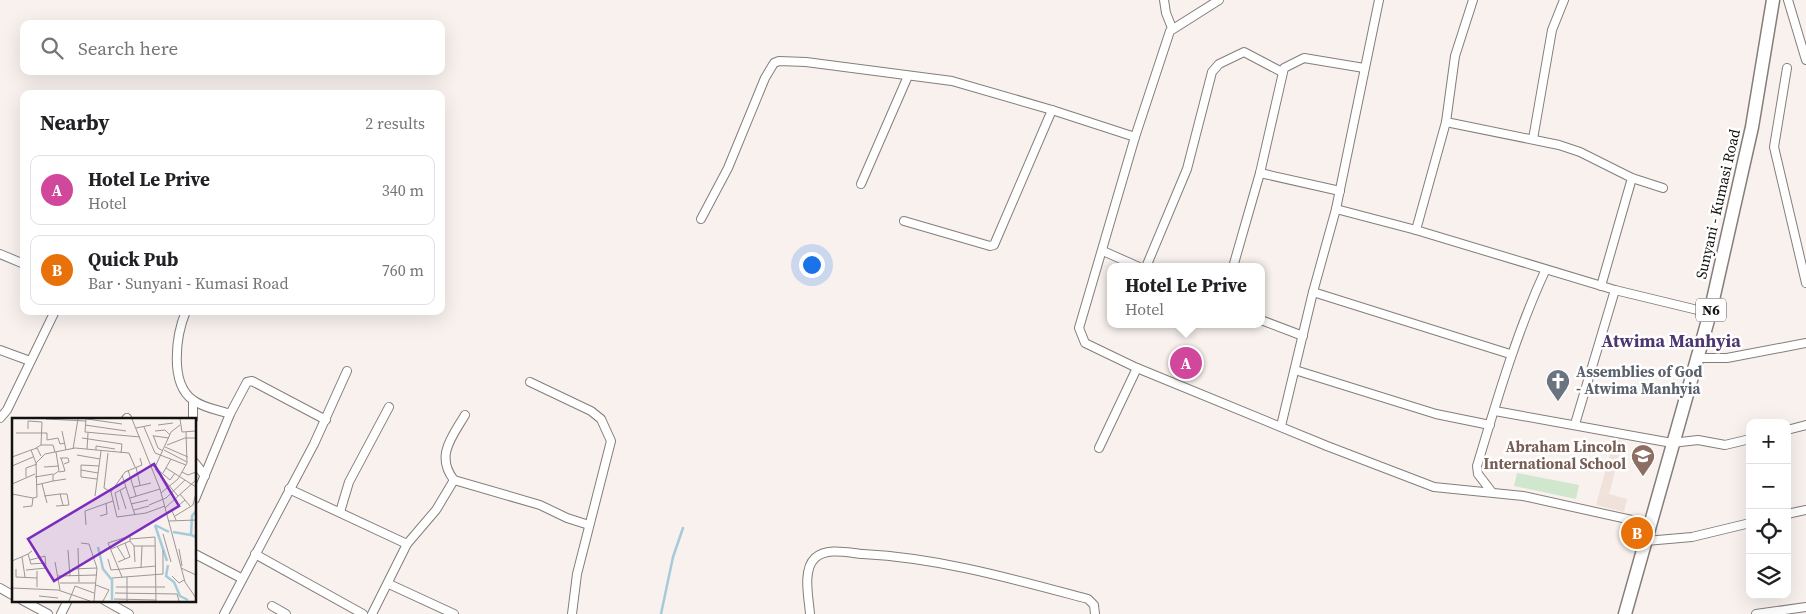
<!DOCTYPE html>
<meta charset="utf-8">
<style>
body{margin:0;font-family:"Source Serif 4",serif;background:#f6f6f6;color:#202124}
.controls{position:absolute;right:15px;bottom:15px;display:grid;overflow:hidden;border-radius:10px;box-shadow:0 5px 20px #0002}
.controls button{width:45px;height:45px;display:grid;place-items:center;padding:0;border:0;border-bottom:1px solid #e0e0e0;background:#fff;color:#202124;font:25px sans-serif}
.you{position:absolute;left:811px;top:264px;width:18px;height:18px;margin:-12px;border:4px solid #fff;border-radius:50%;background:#1a73e8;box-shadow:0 0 0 8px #1a73e833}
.badge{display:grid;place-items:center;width:32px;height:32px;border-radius:50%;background:#8e5ed7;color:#fff;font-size:16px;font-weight:700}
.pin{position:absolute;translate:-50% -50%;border:2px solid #fff;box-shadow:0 1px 5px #0006}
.popup{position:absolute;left:1107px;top:263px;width:158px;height:65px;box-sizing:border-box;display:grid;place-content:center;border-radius:10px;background:#fff;filter:drop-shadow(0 1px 4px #0005);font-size:16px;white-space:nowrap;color:#757577}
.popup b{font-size:19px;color:#202124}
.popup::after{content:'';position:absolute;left:50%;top:100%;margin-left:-10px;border:10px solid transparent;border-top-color:#fff}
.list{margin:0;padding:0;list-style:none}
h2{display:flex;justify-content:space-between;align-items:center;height:65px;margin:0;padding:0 20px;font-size:21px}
h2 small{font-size:16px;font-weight:400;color:#757577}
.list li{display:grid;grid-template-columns:32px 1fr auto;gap:15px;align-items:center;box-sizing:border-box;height:70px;margin:0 10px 10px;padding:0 10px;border:1px solid #e0e0e0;border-radius:10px}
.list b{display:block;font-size:19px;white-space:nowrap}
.list p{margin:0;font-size:16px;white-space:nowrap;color:#757577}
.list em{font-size:16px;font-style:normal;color:#757577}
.icon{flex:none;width:28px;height:28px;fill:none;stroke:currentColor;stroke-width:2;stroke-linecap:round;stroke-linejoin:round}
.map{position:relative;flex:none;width:1806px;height:614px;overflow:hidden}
.search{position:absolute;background:#fff;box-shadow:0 5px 20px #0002;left:20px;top:20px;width:425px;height:55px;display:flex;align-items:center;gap:12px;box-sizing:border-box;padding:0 18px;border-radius:10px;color:#757577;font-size:19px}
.panel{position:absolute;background:#fff;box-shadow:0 5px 20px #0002;left:20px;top:90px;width:425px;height:225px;border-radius:10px}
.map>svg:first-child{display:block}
.built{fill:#f0e2db}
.green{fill:#d0e7cd}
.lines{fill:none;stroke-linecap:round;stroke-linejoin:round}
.stream{stroke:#a5cbda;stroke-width:2.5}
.street-casing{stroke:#847e7b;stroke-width:10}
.primary-casing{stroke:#847e7b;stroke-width:15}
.street{stroke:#fff;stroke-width:8}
.primary{stroke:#fff;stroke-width:12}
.labels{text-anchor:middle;stroke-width:5;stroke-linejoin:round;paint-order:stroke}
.shield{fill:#fff;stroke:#5a5858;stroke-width:1}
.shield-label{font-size:14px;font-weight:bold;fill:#131110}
.street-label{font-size:15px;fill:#131110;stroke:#fff}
.worship-label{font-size:15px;font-weight:bold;fill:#5b616d;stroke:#fff;text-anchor:start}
.education-label{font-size:15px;font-weight:bold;fill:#785e54;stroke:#fff;text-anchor:end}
.quarter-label{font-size:18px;font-weight:bold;fill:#4d3772;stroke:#fff}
.inset-river{fill:none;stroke:#a5cbda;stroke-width:2.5}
.inset-road{fill:none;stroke:#9c9795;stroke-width:1}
.view{fill:#7b2cbf;fill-opacity:0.15;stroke:#7b2cbf;stroke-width:2.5}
.inset-edge{fill:none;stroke:#131110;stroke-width:2.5}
</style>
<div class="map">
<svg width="1806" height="614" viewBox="0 0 1806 614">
<rect width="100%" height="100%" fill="#f8f1ee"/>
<!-- built -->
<path class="built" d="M1614 439 1623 441 1609 494 1627 499 1624 512 1596 505Z"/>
<!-- green -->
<path class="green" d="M1517 473 1579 485 1576 499 1514 486Z"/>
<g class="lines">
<!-- stream -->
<path class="stream" d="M661 614 673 557 683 528"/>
<!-- street casing -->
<g class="street-casing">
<g id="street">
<path d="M1164 0 1166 13 1172 28"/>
<path d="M1219 0 1170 31 1135 137 1079 328 1085 343 1137 368 1327 446 1434 487 1523 496 1650 524"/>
<path d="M1788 0 1806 60"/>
<path d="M1787 68 1774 147 1806 283"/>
<path d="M1446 122 1559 145 1580 152 1632 178 1663 188"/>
<path d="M1533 139 1552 30 1564 0"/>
<path d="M1260 173 1340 191"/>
<path d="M861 184 908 76"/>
<path d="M1336 209 1416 230 1615 290 1710 313"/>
<path d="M701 219 728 168 765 78 774 63 779 61 806 62 952 81 1052 110 1135 137"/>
<path d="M904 221 990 246 994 245 1052 110"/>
<path d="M1416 230 1446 122 1455 56 1473 0"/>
<path d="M1103 251 1139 267"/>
<path d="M0 254 24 264"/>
<path d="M1146 267 1187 169 1212 72 1219 64 1244 52 1282 72"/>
<path d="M1233 267 1260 173 1284 68 1304 58 1364 68"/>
<path d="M1601 286 1632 178"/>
<path d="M1313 292 1510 354"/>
<path d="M186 311C176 335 169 383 193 400 203 408 219 410 230 414"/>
<path d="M1261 320 1303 336"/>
<path d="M0 350 30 361"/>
<path d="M1697 358H1727L1806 343"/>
<path d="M1295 370 1436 414 1490 425"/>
<path d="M530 382 591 411 601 419 611 441 577 574 572 614"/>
<path d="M1495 411 1672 443 1698 440 1725 445 1750 439"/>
<path d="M465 415C452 437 435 456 454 480L540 505 567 518 589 525"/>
<path d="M0 418 7 410 55 311"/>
<path d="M126 419 127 418"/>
<path d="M193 419V401"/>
<path d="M1575 424 1615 290"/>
<path d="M1281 426 1313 292 1336 209 1379 0"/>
<path d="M1787 430 1806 425"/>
<path d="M1099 448 1137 368"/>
<path d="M195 463 205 476"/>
<path d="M289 489 407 544"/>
<path d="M1491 491 1478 474 1477 466C1497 400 1516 334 1545 271"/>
<path d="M195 499 230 414 247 382 252 381 326 420"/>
<path d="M340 512 349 482 389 407"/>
<path d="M1787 514 1806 510"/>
<path d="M1646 541 1692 537 1750 523"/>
<path d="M195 554 241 578"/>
<path d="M255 554 363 614"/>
<path d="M389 584 454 614"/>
<path d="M0 588 14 596"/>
<path d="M22 600 48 614"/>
<path d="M104 600 129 614"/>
<path d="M272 606 286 614"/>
<path d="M61 614 68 600"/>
<path d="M224 614 314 444 347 371"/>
<path d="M372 614 407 544 436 510 454 480"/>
<path d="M810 614C809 599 802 570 815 558 827 547 849 553 863 554 940 558 1013 579 1088 599L1094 605 1095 614"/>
<path d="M1756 614 1806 607"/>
</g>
</g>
<!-- primary casing -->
<g class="primary-casing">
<path id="primary" d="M1625 614 1710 313 1752 127 1773 0"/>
</g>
<!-- street -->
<use href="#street" class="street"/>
<!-- primary -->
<use href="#primary" class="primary"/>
</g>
<!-- icons -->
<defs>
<g id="church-pin" transform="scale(1.25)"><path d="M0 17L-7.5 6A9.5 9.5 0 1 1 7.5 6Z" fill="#6b7280" stroke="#fff"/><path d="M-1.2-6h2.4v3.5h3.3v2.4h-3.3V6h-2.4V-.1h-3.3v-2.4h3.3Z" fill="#fff"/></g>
<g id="school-pin" transform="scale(1.25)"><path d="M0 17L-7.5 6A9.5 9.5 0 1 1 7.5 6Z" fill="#8d6e63" stroke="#fff"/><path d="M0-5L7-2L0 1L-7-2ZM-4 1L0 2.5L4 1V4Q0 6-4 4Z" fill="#fff"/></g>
</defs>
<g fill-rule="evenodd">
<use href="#church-pin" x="1558" y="381"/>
<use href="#school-pin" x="1643" y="456"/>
</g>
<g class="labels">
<!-- shield labels -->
<rect class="shield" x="1696" y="298.5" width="30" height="23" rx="4"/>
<g class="shield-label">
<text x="1711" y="315">N6</text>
</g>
<!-- street labels -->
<g class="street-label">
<text transform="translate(1718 204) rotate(-77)" y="5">Sunyani - Kumasi Road</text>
</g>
<!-- worship labels -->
<g class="worship-label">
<text x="1576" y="377">Assemblies of God<tspan x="1576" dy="17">- Atwima Manhyia</tspan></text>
</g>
<!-- education labels -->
<g class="education-label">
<text x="1626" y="452">Abraham Lincoln<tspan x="1626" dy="17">International School</tspan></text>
</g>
<!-- quarter labels -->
<g class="quarter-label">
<text x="1671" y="347">Atwima Manhyia</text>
</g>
</g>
<!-- overview -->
<g transform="translate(12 418)">
<rect width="184" height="184" fill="#f8f1ee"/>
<path class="inset-river" d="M184 93 180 98 179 117 184 119M143 107 155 143M143 107 157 114M161 114 179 117M86 129 91 151 100 162V182M156 147 154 158 162 164 168 178 176 182"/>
<path class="inset-road" d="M34 1 74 3M74 1 73 14 128 19M75 1 110 6M120 1 148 71 173 164 184 180M168 1 170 14 184 13M73 7 114 13M146 7 161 5M132 9 143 35 174 47M124 10 139 7M16 11V3L30 4 29 27 24 30M50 13 54 32M143 13 153 12 158 17M4 15H35V22L46 20 48 26 53 25M141 17 146 30 151 33M142 18 157 20M70 20 110 26 109 35M29 27H41L43 34M155 27 173 20H184M153 29 176 39M61 31 66 1M75 31 76 15M84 32V28L103 31M152 32 175 44M44 34 47 53 41 57V63L54 61M96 35 92 70 99 74M65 37 88 41M0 39 19 32M48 40H56L57 44 52 46M128 40 130 47 113 54 99 74 105 99 134 95 153 88M24 45 33 36 63 30 117 35 123 49M139 46 158 62 163 55M0 48 21 39M32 49 47 48M124 49 128 67M143 49 159 14 168 7M154 50 184 69M143 51 166 78M69 52 86 55M116 52 124 78M47 54 53 53 49 40M170 54 176 57 184 54M151 55 159 41M110 57 123 97M14 59V50L25 46M23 59 41 56M85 61 69 59V47L87 48M0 66 23 56M30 66 35 85M24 67 41 63M122 69 139 65M108 72 114 91M149 75 166 61 175 45 174 14M0 76 21 80M168 76 178 88M32 78 48 76 51 87M83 78 89 33M118 80 148 71M119 86 136 82M137 87 154 80 173 62M44 88 57 87 55 76H48M11 89 20 88 21 80 25 79 24 45 19 32 25 30 29 38M153 90 184 62M107 92 103 75 114 69M122 92 137 88M88 98 95 96 94 85M163 98 181 87 184 75M164 102 160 93 173 82M157 103 184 102M74 107 73 93 101 83M151 116 159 144M118 121 143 119 144 183M118 123 122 128H143M69 125 77 126 85 150 82 183M105 128 113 141M122 128 123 144M66 130 67 164M99 131 118 123V118L96 125 110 159M167 131 170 148M56 132 58 158M20 133 16 136 19 146 33 145M10 139 13 159M96 141 99 152 144 148M0 143 16 136M43 144 48 172M106 144 118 139 113 125M129 150 130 128M169 150 184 157M4 151V159L25 160M60 151 85 150M14 152 34 150 33 138 18 142M46 158 85 157M160 158 167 165 172 162M100 160 151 156V132M48 165H84M84 167 97 172 91 183M63 168 82 175M25 169V153M104 169H153M0 170 46 172 78 183M103 175 165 176 167 183M27 178 46 180M102 181 144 182M57 183 63 168M115 183V159"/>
<path class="view" d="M142 46 167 88 42 163 16 121Z"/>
<rect width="184" height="184" class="inset-edge"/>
</g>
</svg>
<div class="controls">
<button>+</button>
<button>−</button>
<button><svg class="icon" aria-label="locate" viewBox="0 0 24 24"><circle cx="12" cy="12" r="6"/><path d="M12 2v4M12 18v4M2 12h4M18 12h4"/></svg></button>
<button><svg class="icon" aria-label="layers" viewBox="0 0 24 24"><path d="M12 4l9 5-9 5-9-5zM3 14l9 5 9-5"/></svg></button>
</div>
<div class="you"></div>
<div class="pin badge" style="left:1186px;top:363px;background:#d1479c">A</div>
<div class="popup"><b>Hotel Le Prive</b>Hotel</div>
<div class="pin badge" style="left:1637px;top:533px;background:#e8710a">B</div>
<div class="search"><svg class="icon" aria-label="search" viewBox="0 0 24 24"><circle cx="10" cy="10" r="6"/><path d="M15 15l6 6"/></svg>Search here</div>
<section class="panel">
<h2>Nearby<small>2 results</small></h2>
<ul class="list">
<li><span class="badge" style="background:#d1479c">A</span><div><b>Hotel Le Prive</b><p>Hotel</p></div><em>340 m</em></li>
<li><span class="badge" style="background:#e8710a">B</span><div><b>Quick Pub</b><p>Bar · Sunyani - Kumasi Road</p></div><em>760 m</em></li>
</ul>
</section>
</div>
